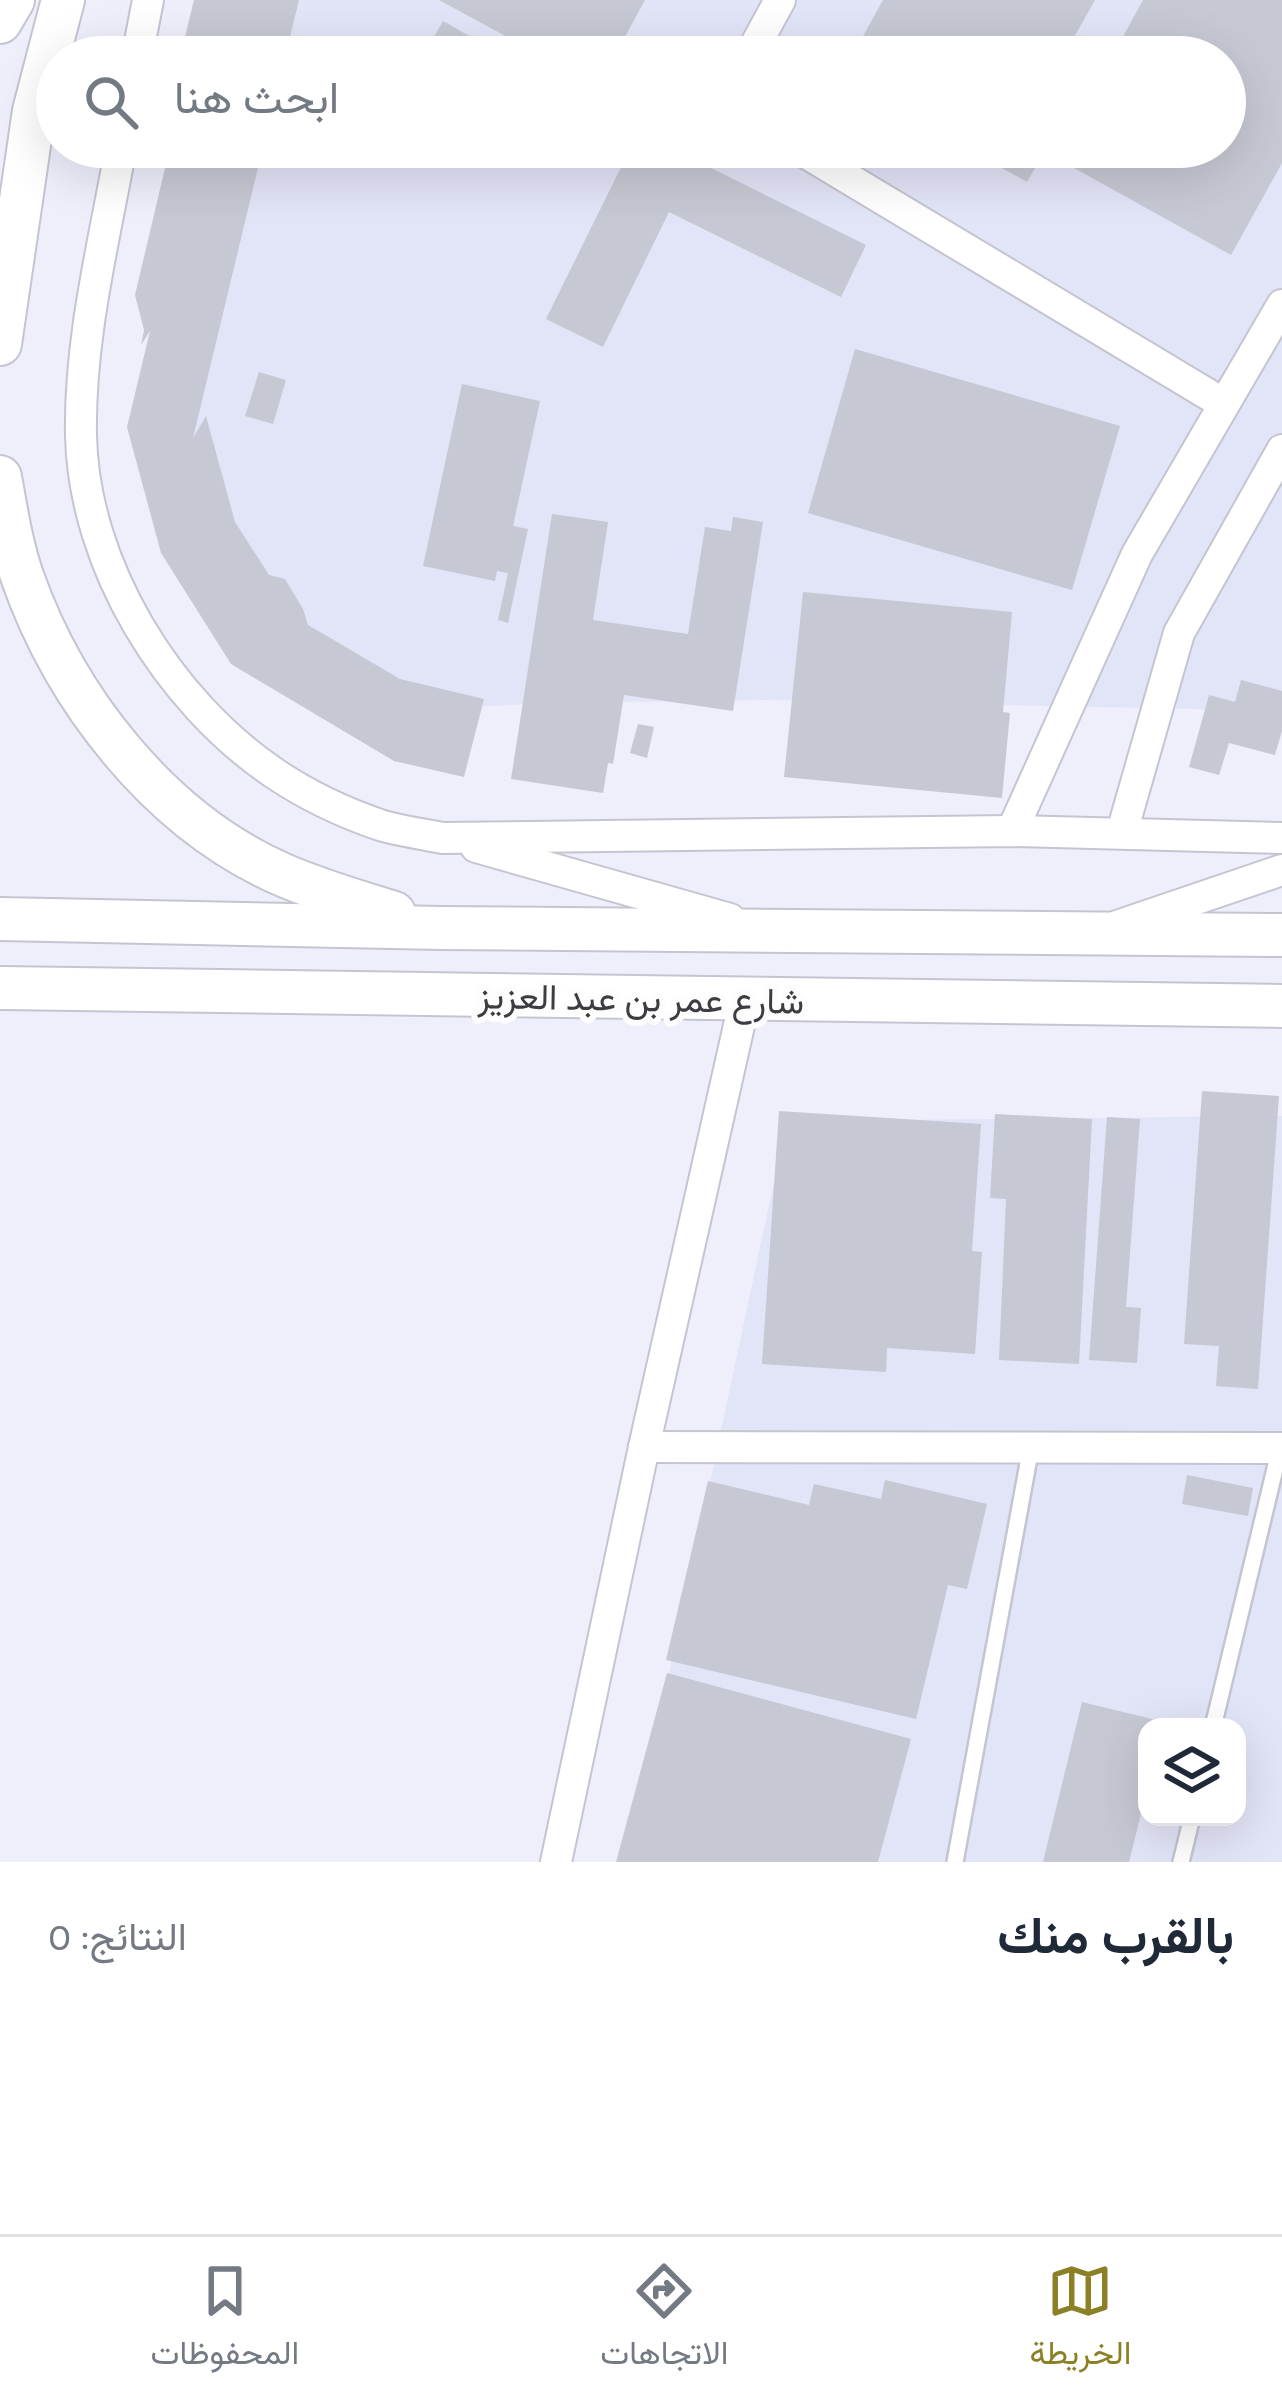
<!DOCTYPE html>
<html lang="ar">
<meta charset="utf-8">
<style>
body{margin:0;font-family:Karla,Vazirmatn,sans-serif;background:#f6f6f7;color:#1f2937;direction:rtl}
.controls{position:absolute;right:36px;bottom:36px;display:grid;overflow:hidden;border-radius:24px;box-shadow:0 12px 48px #0002}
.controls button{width:108px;height:108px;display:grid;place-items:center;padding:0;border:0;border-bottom:3px solid #e0e1e3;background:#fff;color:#1f2937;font:60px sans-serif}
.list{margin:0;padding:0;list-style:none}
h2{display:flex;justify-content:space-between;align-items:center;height:156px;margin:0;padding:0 48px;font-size:51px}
h2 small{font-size:39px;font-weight:400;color:#747a83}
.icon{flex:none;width:66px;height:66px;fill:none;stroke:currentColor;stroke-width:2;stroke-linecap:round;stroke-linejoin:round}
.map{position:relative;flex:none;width:1282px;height:1862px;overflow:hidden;direction:ltr}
.search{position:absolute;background:#fff;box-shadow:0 12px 48px #0002;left:36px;right:36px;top:36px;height:132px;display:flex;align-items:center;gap:30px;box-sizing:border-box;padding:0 42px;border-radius:66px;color:#747a83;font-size:45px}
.sheet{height:372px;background:#fff}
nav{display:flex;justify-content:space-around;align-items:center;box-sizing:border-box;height:168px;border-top:3px solid #e0e1e3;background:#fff;font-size:33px;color:#747a83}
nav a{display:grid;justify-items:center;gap:6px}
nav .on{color:#8c8027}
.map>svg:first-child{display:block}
.built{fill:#e2e4f7;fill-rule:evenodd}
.building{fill:#c6c8d3}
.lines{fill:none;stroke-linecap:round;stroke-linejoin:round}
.lane-casing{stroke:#c4c5d0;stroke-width:20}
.street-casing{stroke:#c4c5d0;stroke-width:34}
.secondary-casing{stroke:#c4c5d0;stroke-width:46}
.lane{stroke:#fff;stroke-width:15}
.street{stroke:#fff;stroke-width:30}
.secondary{stroke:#fff;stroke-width:42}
.labels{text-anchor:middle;stroke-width:12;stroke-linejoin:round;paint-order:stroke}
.street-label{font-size:36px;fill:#3c3d41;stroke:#fdfdfd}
</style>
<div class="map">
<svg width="1282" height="1862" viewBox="0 0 1282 1862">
<rect width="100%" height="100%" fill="#eeeffb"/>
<!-- built -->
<g class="built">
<path d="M255 0H1282V711L768 700 547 703 432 709 370 707 180 523 184 147H1225V57H224Z"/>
<path d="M1282 1116V1862H629L787 1121ZM1147 1727H1237V1817H1147Z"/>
</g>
<!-- building -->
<g class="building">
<path d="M194 0H299L285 57H180Z"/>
<path d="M439 0H645L614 57H544Z"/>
<path d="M883 0H1095L1063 57H871L856 49Z"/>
<path d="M1143 0H1282V163L1231 255 1056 158 1062 147H1225V57H1112Z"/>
<path d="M443 21 478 41 468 57 434 37Z"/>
<path d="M170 147H263L193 438 206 416 235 522 269 575 285 579 303 609 308 625 400 679 484 699 464 777 394 761 231 664 161 553 127 427 150 331 141 345 144 330 135 295Z"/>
<path d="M631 147H669L866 245 841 297 669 212 603 347 546 319Z"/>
<path d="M993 147H1039L1045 151 1027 182 986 159Z"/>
<path d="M855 349 1120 426 1072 590 808 513Z"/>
<path d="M259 372 286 380 273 424 245 416Z"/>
<path d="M462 384 540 401 513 526 528 529 508 623 498 620 508 573 497 571 495 581 423 566Z"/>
<path d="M552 514 608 522 593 620 688 634 705 527 731 531 733 517 763 522 733 711 624 695 613 764 608 763 603 793 511 779Z"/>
<path d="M803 592 1012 612 1003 712 1010 713 1002 798 784 777Z"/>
<path d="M1241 680 1282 691V731L1275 755 1229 743 1219 775 1189 767 1209 695 1235 702Z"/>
<path d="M638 724 654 727 647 758 630 753Z"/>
<path d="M1202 1091 1279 1096 1258 1389 1216 1386 1219 1346 1184 1344Z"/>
<path d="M779 1111 981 1124 972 1251 982 1252 975 1354 887 1348 886 1372 762 1364Z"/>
<path d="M995 1114 1092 1119 1079 1364 999 1360 1006 1199 990 1198Z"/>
<path d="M1107 1117 1140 1119 1126 1307 1141 1308 1137 1363 1089 1360Z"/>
<path d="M1187 1475 1253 1488 1248 1516 1182 1504Z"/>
<path d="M885 1480 987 1504 967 1589 948 1585 916 1719 666 1660 708 1481 809 1505 814 1484 881 1499Z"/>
<path d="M667 1673 911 1739 878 1862H616Z"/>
<path d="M1082 1702 1164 1722 1163 1727H1147V1790L1129 1862H1043Z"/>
</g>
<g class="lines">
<!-- lane casing -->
<g class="lane-casing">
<g id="lane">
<path d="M1213 1727 1280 1448"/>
<path d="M955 1862 1031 1447"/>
<path d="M1181 1862 1192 1817"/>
</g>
</g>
<!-- street casing -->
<g class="street-casing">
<g id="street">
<path d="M137 57 148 0"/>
<path d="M749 57 780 0"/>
<path d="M121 147C104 242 79 339 81 436 84 566 168 701 274 773 305 794 345 813 380 825 400 831 422 834 443 838L1012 831 1282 838"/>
<path d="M796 147 1224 404"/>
<path d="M1012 831 1137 554 1282 305"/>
<path d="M1122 832 1179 633 1282 450"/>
<path d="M476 847 730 919"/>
<path d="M1117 926 1282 870"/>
<path d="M644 1447 1282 1448"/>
<path d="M556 1862 644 1447 745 999"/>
</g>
</g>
<!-- secondary casing -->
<g class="secondary-casing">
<g id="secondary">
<path d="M0 22 13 0"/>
<path d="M0 344 34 111 63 0"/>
<path d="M0 477C6 510 11 544 22 576 65 699 159 820 281 874 317 890 356 901 394 913"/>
<path d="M0 919 441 928 1282 935"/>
<path d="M0 988 1282 1006"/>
</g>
</g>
<!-- lane -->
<use href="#lane" class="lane"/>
<!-- street -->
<use href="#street" class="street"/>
<!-- secondary -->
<use href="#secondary" class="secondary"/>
</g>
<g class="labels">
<!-- street labels -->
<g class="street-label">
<text transform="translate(641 998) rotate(1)" y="13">شارع عمر بن عبد العزيز</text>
</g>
</g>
</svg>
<div class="controls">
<button><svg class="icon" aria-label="layers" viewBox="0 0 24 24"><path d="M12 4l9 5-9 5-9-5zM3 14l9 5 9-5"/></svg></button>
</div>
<div class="search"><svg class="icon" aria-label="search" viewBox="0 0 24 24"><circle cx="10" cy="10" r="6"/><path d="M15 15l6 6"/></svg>ابحث هنا</div>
</div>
<section class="sheet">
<h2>بالقرب منك<small>النتائج: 0</small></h2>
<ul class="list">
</ul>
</section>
<nav>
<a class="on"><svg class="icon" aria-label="map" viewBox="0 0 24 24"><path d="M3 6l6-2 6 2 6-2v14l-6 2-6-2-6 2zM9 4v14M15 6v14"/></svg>الخريطة</a>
<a><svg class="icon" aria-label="directions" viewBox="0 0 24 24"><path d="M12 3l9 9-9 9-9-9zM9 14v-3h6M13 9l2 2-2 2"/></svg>الاتجاهات</a>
<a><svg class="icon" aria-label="saved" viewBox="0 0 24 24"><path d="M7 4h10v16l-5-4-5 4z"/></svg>المحفوظات</a>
</nav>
